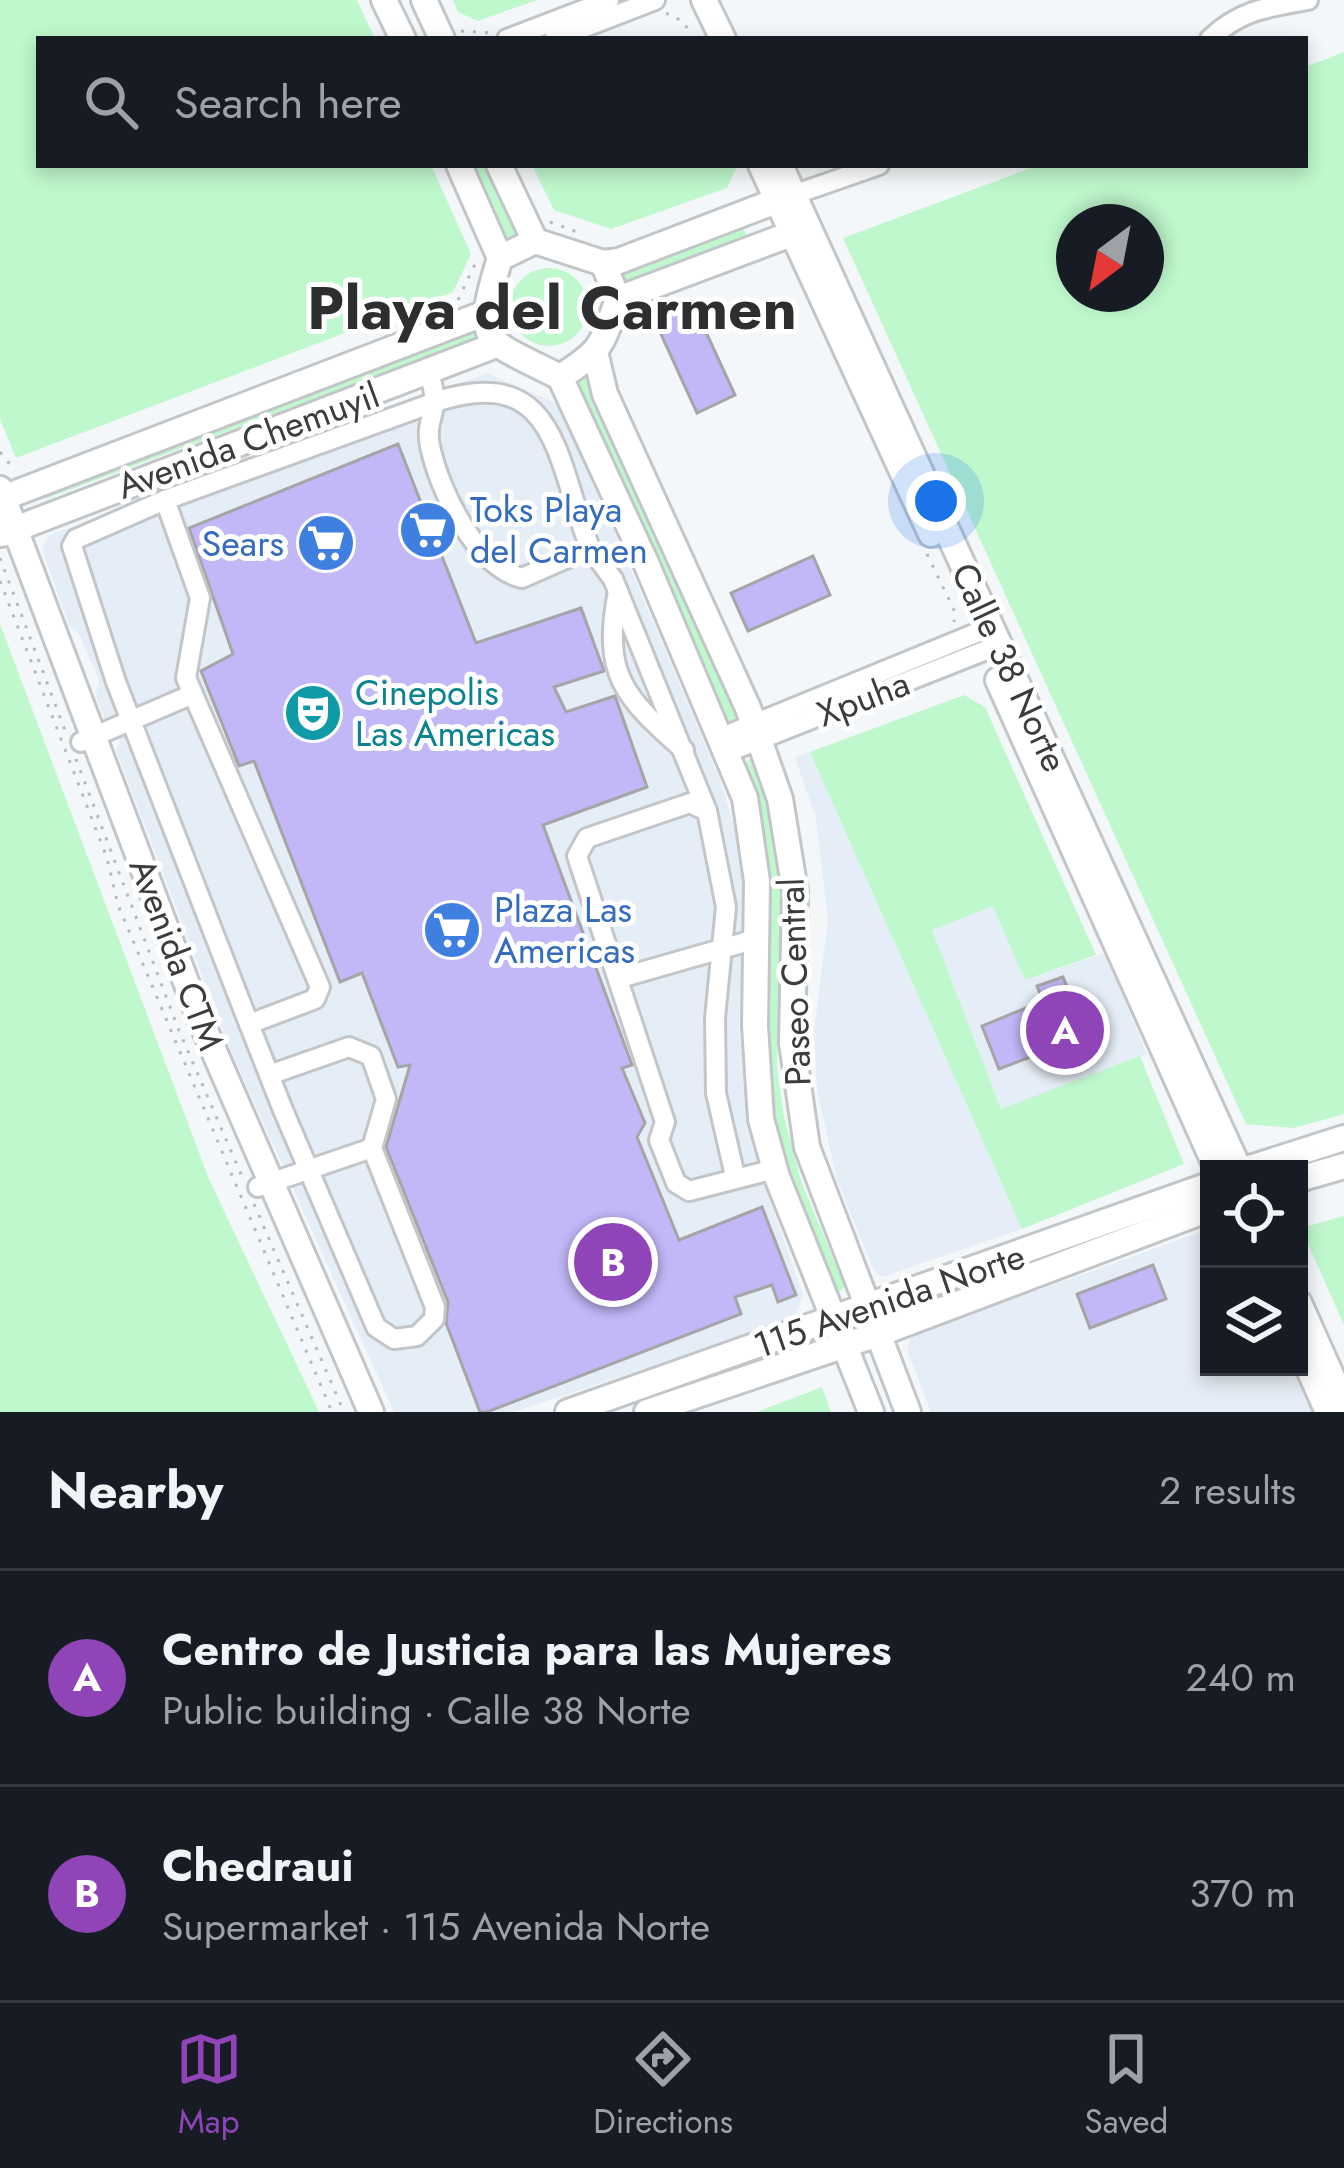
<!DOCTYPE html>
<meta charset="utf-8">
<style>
body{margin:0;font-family:Jost,sans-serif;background:#242831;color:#f1f3f6}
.controls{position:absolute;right:36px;bottom:36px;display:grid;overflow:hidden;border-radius:0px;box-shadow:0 6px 18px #0003}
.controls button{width:108px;height:108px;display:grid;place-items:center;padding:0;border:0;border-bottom:3px solid #363941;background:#171b24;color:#f1f3f6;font:60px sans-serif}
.compass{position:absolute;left:1056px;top:204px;width:108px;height:108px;border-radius:50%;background:#171b24;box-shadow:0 6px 18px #0003;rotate:212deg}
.you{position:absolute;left:936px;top:501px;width:42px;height:42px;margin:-30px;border:9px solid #fff;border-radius:50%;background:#1a73e8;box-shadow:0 0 0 18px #1a73e833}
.badge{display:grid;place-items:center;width:78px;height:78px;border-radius:50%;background:#8f45b7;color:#fff;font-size:39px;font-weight:700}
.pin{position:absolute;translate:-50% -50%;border:6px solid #fff;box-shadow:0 3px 12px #0006}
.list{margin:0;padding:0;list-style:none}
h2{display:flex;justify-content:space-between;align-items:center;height:156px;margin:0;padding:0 48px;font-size:51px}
h2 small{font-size:39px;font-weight:400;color:#9ea1a6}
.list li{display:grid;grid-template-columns:78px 1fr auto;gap:36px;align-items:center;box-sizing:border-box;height:216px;padding:0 48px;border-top:3px solid #363941}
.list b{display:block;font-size:45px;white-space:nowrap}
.list p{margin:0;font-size:39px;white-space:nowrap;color:#9ea1a6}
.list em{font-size:39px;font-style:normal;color:#9ea1a6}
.icon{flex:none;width:66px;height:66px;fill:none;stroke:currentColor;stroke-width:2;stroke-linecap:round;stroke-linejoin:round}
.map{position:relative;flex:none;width:1344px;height:1412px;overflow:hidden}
.search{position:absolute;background:#171b24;box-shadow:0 6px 18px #0003;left:36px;right:36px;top:36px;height:132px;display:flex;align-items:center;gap:30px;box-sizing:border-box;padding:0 42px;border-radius:0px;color:#9ea1a6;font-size:45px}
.sheet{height:588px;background:#171b24}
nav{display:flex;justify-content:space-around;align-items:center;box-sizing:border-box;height:168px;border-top:3px solid #363941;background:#171b24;font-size:33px;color:#9ea1a6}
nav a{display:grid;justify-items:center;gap:6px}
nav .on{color:#8f45b7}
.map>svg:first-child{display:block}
.built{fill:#e5eef6}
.green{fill:#bff8cd;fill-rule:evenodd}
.building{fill:#c2b7f7;stroke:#a5a5a8;stroke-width:3}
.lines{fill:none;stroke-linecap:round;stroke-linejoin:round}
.minor-casing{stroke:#c3c6c8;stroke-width:24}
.major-casing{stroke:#c3c6c8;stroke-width:30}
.path{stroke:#b6b9ba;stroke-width:3;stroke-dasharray:3 9;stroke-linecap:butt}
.minor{stroke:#fff;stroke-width:18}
.major{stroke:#fff;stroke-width:24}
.labels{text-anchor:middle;stroke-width:10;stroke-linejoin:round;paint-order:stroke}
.street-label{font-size:36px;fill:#3b3c3d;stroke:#fff}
.shop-label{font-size:36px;fill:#366cbe;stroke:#fff;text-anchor:start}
.culture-label{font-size:36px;fill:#0d838f;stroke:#fff;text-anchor:start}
.town-label{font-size:60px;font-weight:bold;fill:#2c2e2f;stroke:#fff}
</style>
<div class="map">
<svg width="1344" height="1412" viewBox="0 0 1344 1412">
<rect width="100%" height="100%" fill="#f4f7f9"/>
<!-- built -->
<g class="built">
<path d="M487 373 561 405 721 782 745 865 739 1030 747 1104 762 1177 803 1295 794 1319 514 1412H394L229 1047 116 750 120 741 112 719 105 720 96 696 99 680 79 634 69 626 42 549 49 535Z"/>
<path d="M810 752 1022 1229 882 1277 874 1271 837 1180 817 1090 814 1031 828 921 816 819 795 757Z"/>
<path d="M994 906 1025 980 1105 953 1147 1054 1001 1110 931 930Z"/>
<path d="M1209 1229V1367H1292L1312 1412H931L907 1350 911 1336Z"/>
</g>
<!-- green -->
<g class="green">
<path d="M0 0H357L375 39H39V165H431L471 254 453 292 16 458 0 419Z"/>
<path d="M453 0H537L478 21 458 12Z"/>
<path d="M1344 52V1114L1294 1128 1246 1124 843 238 1039 165H1305V67ZM1074 222H1146V294H1074Z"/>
<path d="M472 165H485L516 234 505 239Z"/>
<path d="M532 165H738L727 188 611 229 554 210Z"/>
<path d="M743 227 746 235 621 284 618 277Z"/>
<circle cx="549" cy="307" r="39"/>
<path d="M477 330 480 337 45 499 47 493Z"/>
<path d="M587 375 597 401 737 719 727 723 718 706 576 380Z"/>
<path d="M0 624 209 1179 319 1412H0Z"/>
<path d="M964 695 985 707 1096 955 1025 980 993 906 932 930 1001 1109 1140 1056 1184 1164 1022 1229 810 752Z"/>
<path d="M751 758 769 806 782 885 777 1069 784 1117 801 1181 845 1287 838 1293C821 1273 813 1242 805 1217 787 1169 771 1116 769 1065 765 947 786 883 745 764Z"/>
<path d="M1202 1198 1207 1200 896 1313 895 1310Z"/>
<path d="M1344 1216V1325L1301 1228Z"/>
<path d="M822 1387 831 1412H757Z"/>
</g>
<!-- building -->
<g class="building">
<path d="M693 304 735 395 697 413 655 321Z"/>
<path d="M398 444 476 643 581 608 604 671 554 687 566 712 615 696 647 787 543 825 632 1065 622 1068 645 1123 637 1137 679 1240 762 1207 796 1295 778 1302 772 1285 735 1297 741 1314 487 1412H480L446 1323 448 1302 386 1147 410 1065 398 1067 362 973 340 982 254 761 239 766 201 671 233 654 189 528Z"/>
<path d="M813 556 830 595 748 631 731 593Z"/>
<path d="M1063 977 1090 1045 1072 1052 1059 1046 999 1069 982 1026 1043 1001 1037 986Z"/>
<path d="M1153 1265 1166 1299 1090 1328 1077 1294Z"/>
</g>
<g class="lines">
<!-- minor casing -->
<g class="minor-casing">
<g id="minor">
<path d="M507 39 609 0"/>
<path d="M554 39 655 0"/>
<path d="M1210 39C1240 10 1268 7 1308 0"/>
<path d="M793 195 879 165"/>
<path d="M165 500 200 598 186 678 320 987 315 999 249 1024"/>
<path d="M590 548 613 579 707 811"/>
<path d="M618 591C602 675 623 696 684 750"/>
<path d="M722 737 991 627"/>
<path d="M81 742 193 694"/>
<path d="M728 752 999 645"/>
<path d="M620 978 756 939"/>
<path d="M269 1075 349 1047 371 1056 386 1099 372 1148 435 1307 434 1319 417 1336 394 1339 376 1327 283 1110 249 1024 116 682 72 546 76 539 165 500 438 401C558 363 556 462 590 548L522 578C476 567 439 490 430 446 424 415 443 413 429 374"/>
<path d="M735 1176 716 1093 715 1018 726 907 707 811 690 803 587 838 577 856 665 1122 659 1140 676 1183 689 1191 775 1169"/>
<path d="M258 1187 372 1148"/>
</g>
</g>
<!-- major casing -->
<g class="major-casing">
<g id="major">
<path d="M384 0 403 39"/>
<path d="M424 0 442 39"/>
<path d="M704 0 723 39"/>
<path d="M459 165 500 258"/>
<path d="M499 165 535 241"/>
<path d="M761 165 931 534"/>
<path d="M780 165 1239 1169"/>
<path d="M618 299 807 228"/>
<path d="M596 356 605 394 748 708 780 799 795 891 792 1043 807 1147 908 1412"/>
<path d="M560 377 646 563 745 798 757 881 755 1026 761 1119 777 1177 871 1412"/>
<path d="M560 377C483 338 473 346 500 258L535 241 603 263 619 261 789 196"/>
<path d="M560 377C603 350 601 346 618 299L603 263"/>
<path d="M0 489 200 1019 371 1412"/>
<path d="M0 499 483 314"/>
<path d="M2 534 496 345"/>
<path d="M998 680 1217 1169"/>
<path d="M1247 1169 1344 1138"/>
<path d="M1299 1179 1344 1166"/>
<path d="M1299 1303 1344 1404"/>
<path d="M1299 1347 1328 1412"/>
<path d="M568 1412 1209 1185"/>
<path d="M647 1412 878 1334 1209 1209"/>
</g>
</g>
<!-- path -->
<g class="path">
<path d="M666 13 684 22 692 39"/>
<path d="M461 31 492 33"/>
<path d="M550 222 580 233"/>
<path d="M458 300 477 260"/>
<path d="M0 452 15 471"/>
<path d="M927 554 955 612 954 622"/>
<path d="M0 558 66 733"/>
<path d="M0 581 107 858 118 905 332 1412"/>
<path d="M76 759 178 1028 243 1179"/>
<path d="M254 1204 344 1412"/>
</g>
<!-- minor -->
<use href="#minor" class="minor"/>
<!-- major -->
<use href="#major" class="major"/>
</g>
<!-- icons -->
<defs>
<g id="supermarket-disc" transform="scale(3)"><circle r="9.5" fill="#3f7fe0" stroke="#fff"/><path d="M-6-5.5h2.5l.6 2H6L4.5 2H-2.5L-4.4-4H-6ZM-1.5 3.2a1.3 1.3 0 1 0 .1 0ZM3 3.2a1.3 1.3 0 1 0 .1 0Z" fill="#fff"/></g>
<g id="theatre-disc" transform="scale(3)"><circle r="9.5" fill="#0f9aa8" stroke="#fff"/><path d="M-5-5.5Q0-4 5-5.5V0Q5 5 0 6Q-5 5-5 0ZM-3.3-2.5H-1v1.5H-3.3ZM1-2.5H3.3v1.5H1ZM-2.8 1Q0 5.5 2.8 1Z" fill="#fff"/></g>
</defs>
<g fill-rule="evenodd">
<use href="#supermarket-disc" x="428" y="530"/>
<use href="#supermarket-disc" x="326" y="543"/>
<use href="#theatre-disc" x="313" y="713"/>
<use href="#supermarket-disc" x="452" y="930"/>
</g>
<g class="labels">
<!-- street labels -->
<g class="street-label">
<text transform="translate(248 440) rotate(-20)" y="13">Avenida Chemuyil</text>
<text transform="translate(1010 667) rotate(65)" y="13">Calle 38 Norte</text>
<text transform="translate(863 698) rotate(-21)" y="13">Xpuha</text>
<text transform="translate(177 954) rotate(69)" y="13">Avenida CTM</text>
<text transform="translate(794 982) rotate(-92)" y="13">Paseo Central</text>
<text transform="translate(889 1300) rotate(-19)" y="13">115 Avenida Norte</text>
</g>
<!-- shop labels -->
<g class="shop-label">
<text x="470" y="522">Toks Playa<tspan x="470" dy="41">del Carmen</tspan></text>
<text x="284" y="556" text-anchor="end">Sears</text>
<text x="494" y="922">Plaza Las<tspan x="494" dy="41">Americas</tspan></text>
</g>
<!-- culture labels -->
<g class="culture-label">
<text x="355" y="705">Cinepolis<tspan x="355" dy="41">Las Americas</tspan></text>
</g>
<!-- town labels -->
<g class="town-label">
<text x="552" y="329">Playa del Carmen</text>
</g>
</g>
</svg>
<div class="controls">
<button><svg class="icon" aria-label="locate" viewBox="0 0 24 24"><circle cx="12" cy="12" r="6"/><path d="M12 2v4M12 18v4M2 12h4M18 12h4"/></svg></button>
<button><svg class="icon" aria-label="layers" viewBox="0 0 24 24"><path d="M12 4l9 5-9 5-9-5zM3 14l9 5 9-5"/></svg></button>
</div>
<svg class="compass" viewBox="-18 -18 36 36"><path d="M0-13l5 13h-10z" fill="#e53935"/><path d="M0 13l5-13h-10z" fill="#9ea1a6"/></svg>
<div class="you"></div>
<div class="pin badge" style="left:1065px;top:1030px">A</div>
<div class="pin badge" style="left:613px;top:1262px">B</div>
<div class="search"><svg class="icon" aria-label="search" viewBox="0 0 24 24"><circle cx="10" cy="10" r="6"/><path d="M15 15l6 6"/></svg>Search here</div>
</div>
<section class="sheet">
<h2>Nearby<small>2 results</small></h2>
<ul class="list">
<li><span class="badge">A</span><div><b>Centro de Justicia para las Mujeres</b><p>Public building · Calle 38 Norte</p></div><em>240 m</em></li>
<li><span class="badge">B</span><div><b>Chedraui</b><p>Supermarket · 115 Avenida Norte</p></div><em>370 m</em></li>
</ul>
</section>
<nav>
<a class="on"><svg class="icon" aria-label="map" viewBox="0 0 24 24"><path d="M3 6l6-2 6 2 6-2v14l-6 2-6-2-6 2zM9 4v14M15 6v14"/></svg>Map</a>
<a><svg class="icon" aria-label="directions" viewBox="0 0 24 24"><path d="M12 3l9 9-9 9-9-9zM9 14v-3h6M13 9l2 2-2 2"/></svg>Directions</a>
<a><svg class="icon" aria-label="saved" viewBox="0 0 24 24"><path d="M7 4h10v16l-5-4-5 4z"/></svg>Saved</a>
</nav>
